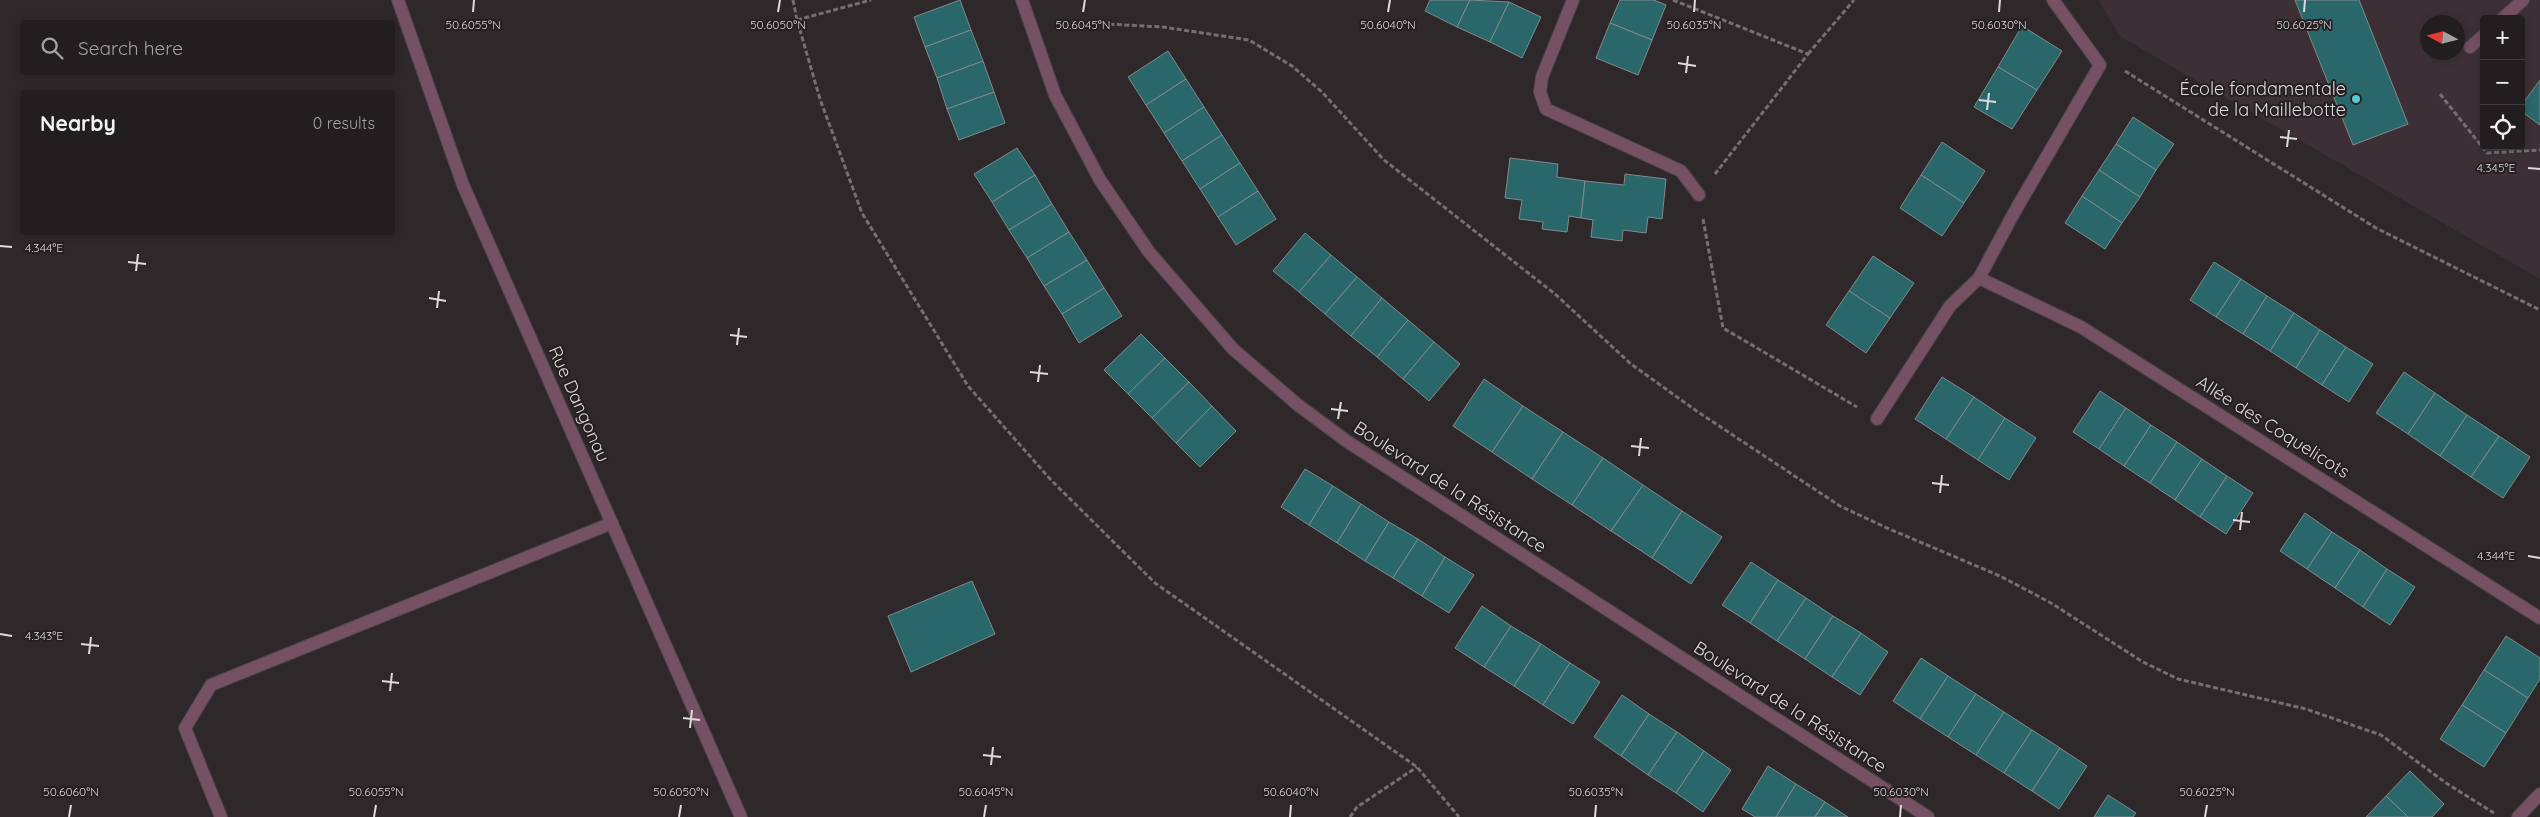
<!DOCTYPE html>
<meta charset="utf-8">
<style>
body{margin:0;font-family:Quicksand,sans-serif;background:#2e2b2d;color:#f1f3f6}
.controls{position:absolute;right:15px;top:15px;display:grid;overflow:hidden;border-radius:5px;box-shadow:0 2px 8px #0003}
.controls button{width:45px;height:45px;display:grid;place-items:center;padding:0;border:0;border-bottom:1px solid #3f3c3e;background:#221e20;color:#f1f3f6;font:25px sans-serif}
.compass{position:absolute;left:2420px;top:15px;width:45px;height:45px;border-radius:50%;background:#221e20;box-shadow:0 2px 8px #0003;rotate:277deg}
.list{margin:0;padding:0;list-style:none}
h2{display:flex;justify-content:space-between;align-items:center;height:65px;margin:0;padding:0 20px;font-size:21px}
h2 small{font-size:16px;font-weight:400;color:#a2a2a5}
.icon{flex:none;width:28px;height:28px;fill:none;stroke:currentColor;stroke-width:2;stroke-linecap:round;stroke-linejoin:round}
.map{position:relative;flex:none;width:2540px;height:817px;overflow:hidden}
.search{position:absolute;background:#221e20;box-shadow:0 2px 8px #0003;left:20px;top:20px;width:375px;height:55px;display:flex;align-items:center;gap:12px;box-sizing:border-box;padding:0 18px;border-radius:5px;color:#a2a2a5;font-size:19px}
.panel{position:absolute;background:#221e20;box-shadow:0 2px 8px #0003;left:20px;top:90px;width:375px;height:145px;border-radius:5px}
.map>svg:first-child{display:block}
.built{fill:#3c3036;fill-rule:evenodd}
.building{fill:#29676b;stroke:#818a8a}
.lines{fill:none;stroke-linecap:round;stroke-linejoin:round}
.minor-casing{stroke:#4a4447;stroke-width:14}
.path{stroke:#756f72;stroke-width:3;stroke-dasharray:5 2.5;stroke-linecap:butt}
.minor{stroke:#755163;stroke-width:12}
.ticks{fill:none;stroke:#dfdadc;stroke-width:2}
.poi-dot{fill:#51ccd3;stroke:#251f21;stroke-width:2}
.labels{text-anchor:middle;stroke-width:4;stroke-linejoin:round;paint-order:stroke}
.poi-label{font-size:18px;fill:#dfdadc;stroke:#251f21;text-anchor:end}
.street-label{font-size:18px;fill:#dfdadc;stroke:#251f21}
.ticks-label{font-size:12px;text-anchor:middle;fill:#dfdadc;stroke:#251f21;stroke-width:4;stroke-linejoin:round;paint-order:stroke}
</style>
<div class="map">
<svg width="2540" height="817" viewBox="0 0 2540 817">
<rect width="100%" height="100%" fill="#2e282b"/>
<!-- built -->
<path class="built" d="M2098 0H2540V279L2121 37ZM2484 19H2521V146H2484ZM2428 22H2458V52H2428Z"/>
<!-- building -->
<g class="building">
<path d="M960 0 971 30 925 47 914 17Z"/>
<path d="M1430 0H1470L1457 27 1425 11Z"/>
<path d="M1470 0 1509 2 1490 42 1457 27Z"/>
<path d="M1620 0H1654L1666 5 1652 40 1610 23Z"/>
<path d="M2295 0H2359L2408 124 2353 145Z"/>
<path d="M1509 2 1541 17 1522 58 1490 42Z"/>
<path d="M1610 23 1652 40 1638 75 1596 58Z"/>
<path d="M2022 26 2062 51 2037 90 1998 67Z"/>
<path d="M971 30 983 61 937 78 925 47Z"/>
<path d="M1168 51 1186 79 1146 105 1128 77Z"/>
<path d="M983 61 994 92 947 109 937 78Z"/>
<path d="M1998 67 2037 90 2012 129 1974 107Z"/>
<path d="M1186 79 1204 107 1164 133 1146 105Z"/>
<path d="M2540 80V125L2521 111V106Z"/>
<path d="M994 92 1005 123 959 140 947 109Z"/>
<path d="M1204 107 1222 135 1182 161 1164 133Z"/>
<path d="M2133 117 2174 144 2156 170 2116 144Z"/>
<path d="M1222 135 1240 163 1200 189 1182 161Z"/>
<path d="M1942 142 1985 171 1964 203 1921 175Z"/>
<path d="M2116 144 2156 170 2140 197 2099 170Z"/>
<path d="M1017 148 1035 175 992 202 974 174Z"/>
<path d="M1510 158 1558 164 1557 177 1585 181 1581 218 1569 216 1567 232 1542 229 1543 222 1519 219 1522 200 1505 198Z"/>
<path d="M1240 163 1258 191 1218 217 1200 189Z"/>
<path d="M2099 170 2140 197 2122 223 2082 196Z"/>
<path d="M1625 174 1666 179 1662 219 1648 217 1646 233 1623 230 1622 241 1591 237 1593 220 1581 218 1585 181 1624 185Z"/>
<path d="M1035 175 1052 204 1009 230 992 202Z"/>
<path d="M1921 175 1964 203 1942 236 1900 208Z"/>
<path d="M1258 191 1276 219 1236 245 1218 217Z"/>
<path d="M2082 196 2122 223 2105 249 2065 223Z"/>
<path d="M1052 204 1069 232 1027 258 1009 230Z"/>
<path d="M1069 232 1087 260 1044 286 1027 258Z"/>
<path d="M1305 233 1331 255 1299 292 1273 271Z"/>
<path d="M1331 255 1357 277 1325 314 1299 292Z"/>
<path d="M1873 256 1914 283 1890 318 1849 291Z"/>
<path d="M1087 260 1104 288 1062 314 1044 286Z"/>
<path d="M2214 262 2241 279 2216 317 2190 300Z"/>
<path d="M1357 277 1382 298 1351 336 1325 314Z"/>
<path d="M2241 279 2267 296 2243 334 2216 317Z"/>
<path d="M1104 288 1122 316 1079 343 1062 314Z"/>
<path d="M1849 291 1890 318 1866 353 1826 325Z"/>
<path d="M2267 296 2294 313 2270 351 2243 334Z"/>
<path d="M1382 298 1408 320 1377 357 1351 336Z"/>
<path d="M2294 313 2320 330 2296 368 2270 351Z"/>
<path d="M1408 320 1434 342 1403 379 1377 357Z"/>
<path d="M2320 330 2346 347 2322 385 2296 368Z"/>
<path d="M1141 334 1165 358 1128 394 1104 370Z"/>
<path d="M1434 342 1460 364 1429 401 1403 379Z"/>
<path d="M2346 347 2373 364 2349 402 2322 385Z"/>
<path d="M1165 358 1189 382 1152 418 1128 394Z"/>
<path d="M2404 372 2435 393 2408 434 2376 413Z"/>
<path d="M1942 377 1974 397 1946 439 1915 419Z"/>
<path d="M1484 379 1523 406 1492 452 1453 426Z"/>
<path d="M1189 382 1212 406 1176 443 1152 418Z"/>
<path d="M2100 391 2126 408 2099 449 2073 432Z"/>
<path d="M2435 393 2467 415 2440 456 2408 434Z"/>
<path d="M1974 397 2005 418 1978 460 1946 439Z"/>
<path d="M1212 406 1236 431 1200 467 1176 443Z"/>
<path d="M1523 406 1563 432 1532 479 1492 452Z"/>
<path d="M2126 408 2151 425 2124 466 2099 449Z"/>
<path d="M2467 415 2499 436 2471 477 2440 456Z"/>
<path d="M2005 418 2036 438 2009 480 1978 460Z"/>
<path d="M2151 425 2177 442 2150 483 2124 466Z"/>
<path d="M1563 432 1603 458 1572 505 1532 479Z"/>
<path d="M2499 436 2530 457 2503 498 2471 477Z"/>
<path d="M2177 442 2202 459 2175 500 2150 483Z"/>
<path d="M1603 458 1643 485 1611 531 1572 505Z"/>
<path d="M2202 459 2227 476 2200 517 2175 500Z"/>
<path d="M1305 469 1333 486 1309 525 1281 507Z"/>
<path d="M2227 476 2253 493 2226 534 2200 517Z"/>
<path d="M1643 485 1682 511 1652 558 1611 531Z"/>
<path d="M1333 486 1361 504 1337 543 1309 525Z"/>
<path d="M1361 504 1389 522 1365 561 1337 543Z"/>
<path d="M1682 511 1722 537 1691 584 1652 558Z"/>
<path d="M2305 513 2332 532 2307 569 2280 551Z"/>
<path d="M1389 522 1418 539 1393 578 1365 561Z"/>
<path d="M2332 532 2360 550 2335 588 2307 569Z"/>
<path d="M1418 539 1445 557 1422 596 1393 578Z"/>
<path d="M2360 550 2387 569 2363 607 2335 588Z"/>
<path d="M1445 557 1474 575 1449 613 1422 596Z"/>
<path d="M1751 562 1778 580 1750 623 1722 605Z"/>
<path d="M2387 569 2415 587 2390 625 2363 607Z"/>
<path d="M1778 580 1806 598 1777 641 1750 623Z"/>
<path d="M972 581 995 634 911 672 888 616Z"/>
<path d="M1806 598 1833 616 1805 659 1777 641Z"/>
<path d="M1482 606 1511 626 1484 667 1455 648Z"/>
<path d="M1833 616 1861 633 1832 677 1805 659Z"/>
<path d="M1511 626 1541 644 1514 686 1484 667Z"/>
<path d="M1861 633 1888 652 1860 695 1832 677Z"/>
<path d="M2506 636 2540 658V679L2528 698 2484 670Z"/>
<path d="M1541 644 1570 663 1543 705 1514 686Z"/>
<path d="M1921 658 1948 676 1920 719 1893 701Z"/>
<path d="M1570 663 1600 682 1573 724 1543 705Z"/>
<path d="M2484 670 2528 698 2506 733 2462 705Z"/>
<path d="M1948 676 1976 694 1948 737 1920 719Z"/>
<path d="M1976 694 2004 712 1976 755 1948 737Z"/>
<path d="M1622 695 1649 714 1621 756 1594 737Z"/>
<path d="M2462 705 2506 733 2484 767 2440 739Z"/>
<path d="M2004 712 2032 730 2004 773 1976 755Z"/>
<path d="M1649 714 1677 732 1648 775 1621 756Z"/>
<path d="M2032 730 2060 748 2032 791 2004 773Z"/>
<path d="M1677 732 1704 751 1676 793 1648 775Z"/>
<path d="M2060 748 2087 766 2059 809 2032 791Z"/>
<path d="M1704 751 1731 770 1703 812 1676 793Z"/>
<path d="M1768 766 1796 784 1776 817H1755L1742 809Z"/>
<path d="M2410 771 2444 804 2432 817H2408L2386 796Z"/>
<path d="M1796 784 1825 802 1815 817H1776Z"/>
<path d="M2108 795 2136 813 2133 817H2094Z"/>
<path d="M2386 796 2408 817H2366Z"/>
<path d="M1825 802 1848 817H1815Z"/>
</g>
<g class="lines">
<!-- minor casing -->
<g class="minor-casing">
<g id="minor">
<path d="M398 0 463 185 741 817"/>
<path d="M1022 0 1055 95 1100 180 1149 252 1233 349 1298 405 1348 442 1928 817"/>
<path d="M1573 0 1542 77 1540 92 1546 109 1681 171 1699 195"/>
<path d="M2502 19 2523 0"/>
<path d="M2470 47 2484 35"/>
<path d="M1979 278 2015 211 2100 65 2053 0"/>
<path d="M1877 419 1950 306 1979 278 2081 327 2540 618"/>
<path d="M221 817 185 728 211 685 612 523"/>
<path d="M2518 817 2540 794"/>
</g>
</g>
<!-- path -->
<g class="path">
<path d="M793 0 797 20 820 99 862 213 968 386 1051 480 1155 583 1417 767 1459 817"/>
<path d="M1673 0 1808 54 1715 174"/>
<path d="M797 20 871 0"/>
<path d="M1057 27 1106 24 1163 27 1249 40 1292 66 1322 92 1384 160 1555 294 1631 364 1698 412 1840 506 1887 528 2000 576 2051 603 2143 662 2178 679 2306 709 2381 735 2446 783 2494 813"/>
<path d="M1808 54 1854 0"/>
<path d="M2125 71 2376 228 2540 310"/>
<path d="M2440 94 2487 153 2540 150"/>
<path d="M1703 219 1723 328 1857 407"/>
<path d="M1350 817 1357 807 1417 767"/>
</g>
<!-- minor -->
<use href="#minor" class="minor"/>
</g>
<!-- ticks -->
<path class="ticks" d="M473 12 474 0M778 12 780 0M1083 12 1085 0M1388 12 1390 0M1694 12 1695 0M1999 12 2000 0M2304 12 2305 0M1678 63 1696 66M1686 73 1688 56M1979 100 1996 102M1987 110 1989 93M2280 137 2297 139M2287 147 2289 130M2528 168 2540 169M0 246 12 247M128 262 146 264M136 271 138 254M429 298 446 301M437 308 439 291M730 335 747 337M737 345 739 328M1030 372 1048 374M1038 382 1040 365M1331 409 1348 411M1338 419 1341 402M1631 446 1649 448M1639 456 1641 438M1932 483 1949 485M1940 493 1942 475M2233 520 2250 522M2240 530 2242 512M2528 556 2540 558M0 634 12 636M81 644 99 646M89 654 91 637M382 681 399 683M390 691 392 673M683 718 700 720M690 728 692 710M983 755 1001 757M991 765 993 747M69 817 71 805M374 817 376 805M679 817 681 805M984 817 986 805M1290 817 1291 805M1595 817 1596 805M1900 817 1901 805M2205 817 2207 805"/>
<!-- markers -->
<circle class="poi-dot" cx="2356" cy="99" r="5"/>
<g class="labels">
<!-- poi labels -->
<g class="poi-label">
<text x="2346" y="95">École fondamentale<tspan x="2346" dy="21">de la Maillebotte</tspan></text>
</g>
<!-- street labels -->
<g class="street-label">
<text transform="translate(579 404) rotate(66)" y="6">Rue Dangonau</text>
<text transform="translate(2273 427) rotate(32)" y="6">Allée des Coquelicots</text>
<text transform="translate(1450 487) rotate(33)" y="6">Boulevard de la Résistance</text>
<text transform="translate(1790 707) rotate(33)" y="6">Boulevard de la Résistance</text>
</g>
</g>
<g class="ticks-label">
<text x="473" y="29">50.6055°N</text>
<text x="778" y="29">50.6050°N</text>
<text x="1083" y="29">50.6045°N</text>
<text x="1388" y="29">50.6040°N</text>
<text x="1694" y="29">50.6035°N</text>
<text x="1999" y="29">50.6030°N</text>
<text x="2304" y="29">50.6025°N</text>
<text x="2496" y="172">4.345°E</text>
<text x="44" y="252">4.344°E</text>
<text x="2496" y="560">4.344°E</text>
<text x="44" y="640">4.343°E</text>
<text x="71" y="796">50.6060°N</text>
<text x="376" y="796">50.6055°N</text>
<text x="681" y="796">50.6050°N</text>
<text x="986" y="796">50.6045°N</text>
<text x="1291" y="796">50.6040°N</text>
<text x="1596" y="796">50.6035°N</text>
<text x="1901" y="796">50.6030°N</text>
<text x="2207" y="796">50.6025°N</text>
</g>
</svg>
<div class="controls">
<button>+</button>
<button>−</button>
<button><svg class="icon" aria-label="locate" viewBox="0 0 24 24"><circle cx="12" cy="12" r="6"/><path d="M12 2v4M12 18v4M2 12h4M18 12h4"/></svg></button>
</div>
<svg class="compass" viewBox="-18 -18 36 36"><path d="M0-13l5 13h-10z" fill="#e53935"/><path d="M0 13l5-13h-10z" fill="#a2a2a5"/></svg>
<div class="search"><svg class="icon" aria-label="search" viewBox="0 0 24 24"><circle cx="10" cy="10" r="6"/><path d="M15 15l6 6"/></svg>Search here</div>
<section class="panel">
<h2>Nearby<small>0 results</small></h2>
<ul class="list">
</ul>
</section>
</div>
